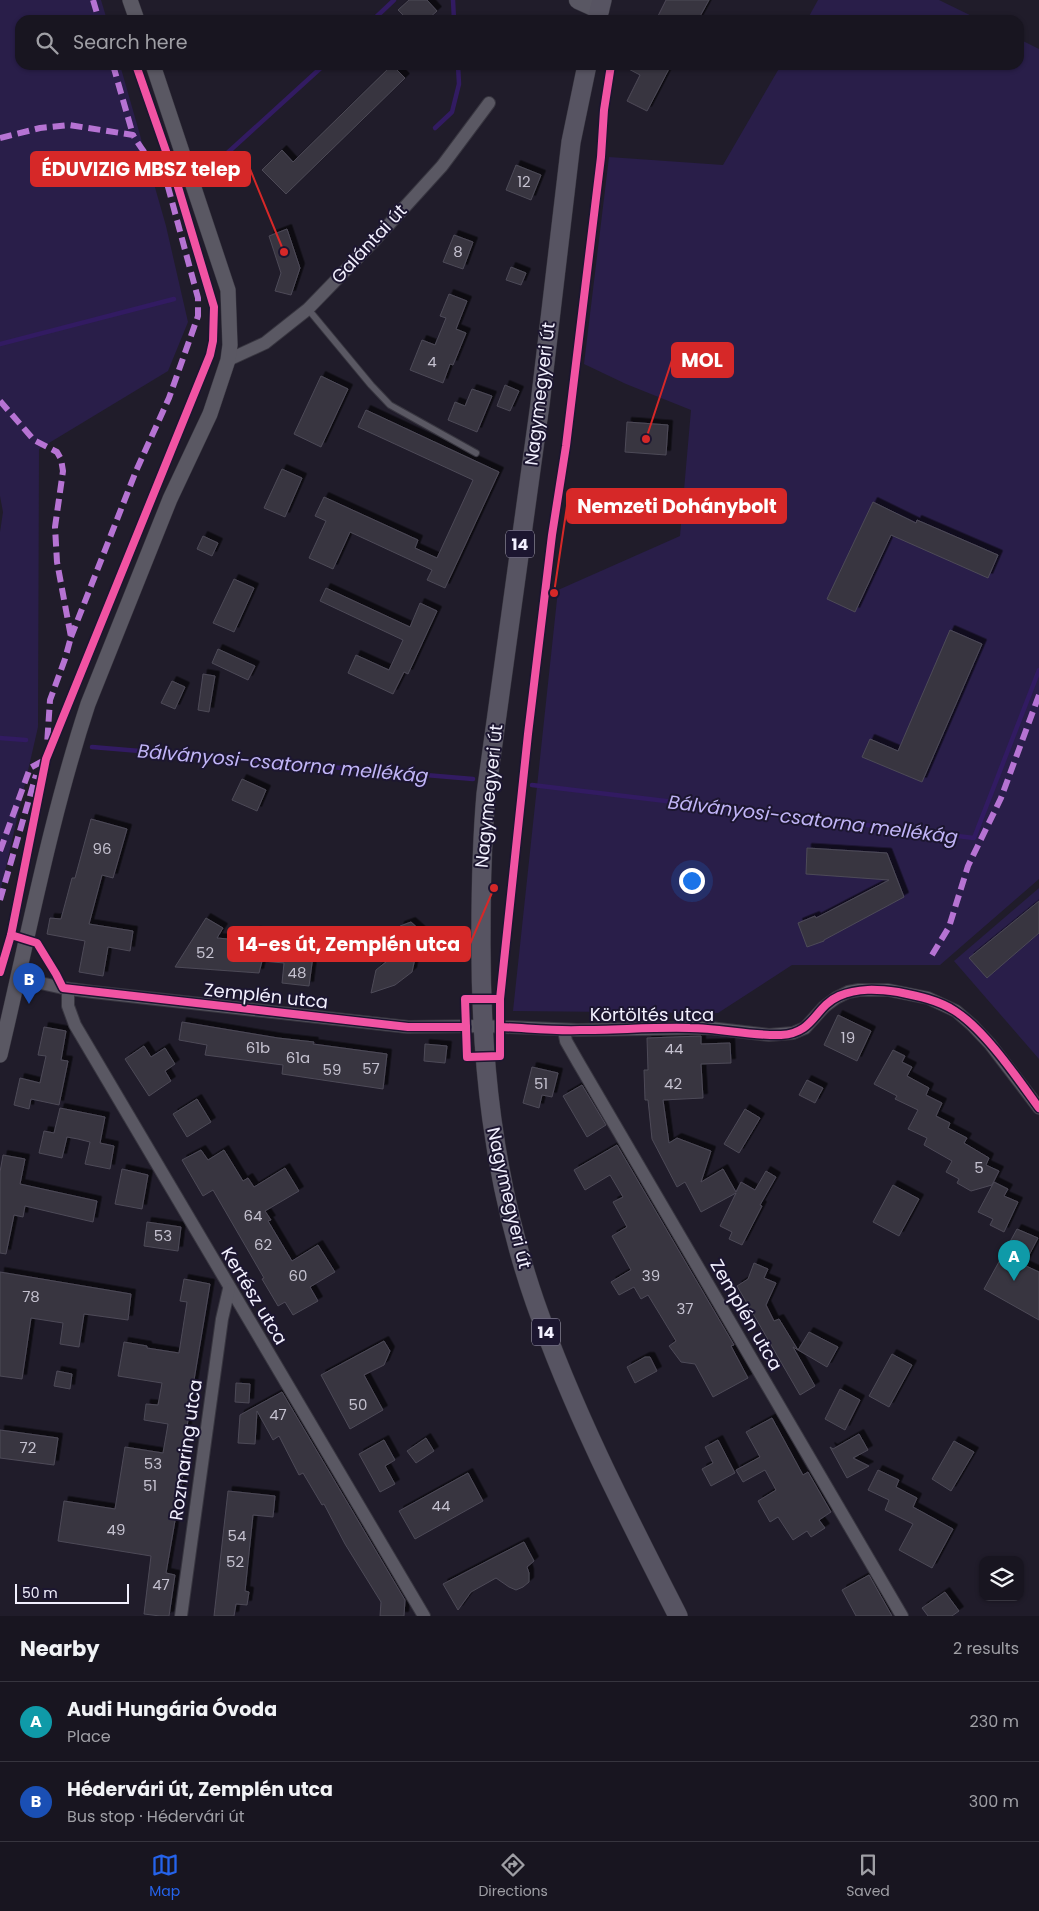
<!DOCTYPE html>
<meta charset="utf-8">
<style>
body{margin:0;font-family:Poppins,sans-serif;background:#211e29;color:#f1f3f6}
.controls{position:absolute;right:15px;bottom:15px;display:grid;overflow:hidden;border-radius:10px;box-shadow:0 1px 4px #0004}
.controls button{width:45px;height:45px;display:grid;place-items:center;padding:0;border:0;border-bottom:1px solid #36343e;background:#181520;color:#f1f3f6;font:25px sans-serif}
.scale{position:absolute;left:15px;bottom:12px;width:114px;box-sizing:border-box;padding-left:5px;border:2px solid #f2f0fe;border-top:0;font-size:14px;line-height:18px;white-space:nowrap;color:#f2f0fe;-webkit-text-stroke:4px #1c1630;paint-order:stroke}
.you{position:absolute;left:691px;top:880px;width:18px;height:18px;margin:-12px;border:4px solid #fff;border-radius:50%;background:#1a73e8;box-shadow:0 0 0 8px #1a73e833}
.badge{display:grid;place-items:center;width:32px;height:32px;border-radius:50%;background:#2563eb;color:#fff;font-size:16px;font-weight:700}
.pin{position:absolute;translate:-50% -41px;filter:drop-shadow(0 1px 2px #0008)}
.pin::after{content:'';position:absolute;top:26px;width:18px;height:15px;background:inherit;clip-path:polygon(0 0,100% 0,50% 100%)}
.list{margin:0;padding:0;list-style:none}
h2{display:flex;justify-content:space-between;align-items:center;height:65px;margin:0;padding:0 20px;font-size:21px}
h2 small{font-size:16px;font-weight:400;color:#9f9fa5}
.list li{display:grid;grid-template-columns:32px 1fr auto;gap:15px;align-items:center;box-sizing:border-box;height:80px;padding:0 20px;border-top:1px solid #36343e}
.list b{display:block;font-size:19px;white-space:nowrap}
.list p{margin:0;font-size:16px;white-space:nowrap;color:#9f9fa5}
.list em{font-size:16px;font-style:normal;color:#9f9fa5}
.icon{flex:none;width:28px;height:28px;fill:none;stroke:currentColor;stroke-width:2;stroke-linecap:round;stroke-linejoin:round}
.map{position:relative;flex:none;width:1039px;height:1616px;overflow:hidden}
.search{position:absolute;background:#181520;box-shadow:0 1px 4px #0004;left:15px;right:15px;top:15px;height:55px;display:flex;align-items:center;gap:12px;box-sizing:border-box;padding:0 18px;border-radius:15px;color:#9f9fa5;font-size:19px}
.sheet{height:225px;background:#181520}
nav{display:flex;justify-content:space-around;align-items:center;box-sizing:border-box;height:70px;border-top:1px solid #36343e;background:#181520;font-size:14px;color:#9f9fa5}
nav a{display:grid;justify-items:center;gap:2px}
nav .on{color:#2563eb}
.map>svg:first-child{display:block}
.green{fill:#291e49}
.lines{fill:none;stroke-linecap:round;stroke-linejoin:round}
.stream{stroke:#321b62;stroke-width:4.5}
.building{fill:#383541;stroke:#4d4a57;filter:url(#shadow)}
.service-casing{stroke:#383640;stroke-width:8}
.minor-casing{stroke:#383640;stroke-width:14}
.tertiary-casing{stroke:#383640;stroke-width:16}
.secondary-casing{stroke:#383640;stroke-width:19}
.primary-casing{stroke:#383640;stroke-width:20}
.service{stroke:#5a5863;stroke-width:6}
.minor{stroke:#5a5863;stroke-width:12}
.tertiary{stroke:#5a5863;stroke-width:15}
.secondary{stroke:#595763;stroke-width:18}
.primary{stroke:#575462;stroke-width:19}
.quiet{stroke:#b673d3;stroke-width:6;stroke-dasharray:12 6;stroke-linecap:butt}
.cycleway-casing{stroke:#1c1630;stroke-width:11}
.cycleway{stroke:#f153a3;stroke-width:8}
.labels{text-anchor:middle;stroke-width:4;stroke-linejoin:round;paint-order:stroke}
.number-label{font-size:15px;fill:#c4c1cf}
.shield{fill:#1c1630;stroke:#b2afc0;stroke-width:1}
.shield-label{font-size:16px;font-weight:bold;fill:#f2f0fe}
.street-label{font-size:18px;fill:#f2f0fe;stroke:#1c1630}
.water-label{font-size:19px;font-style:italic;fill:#c0b4f6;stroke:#1c1630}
.leader{fill:none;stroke:#d62828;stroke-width:2}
.callout-dot{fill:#d62828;stroke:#1c1630;stroke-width:2}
.callout{fill:#d62828;stroke:#d62828;stroke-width:2}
.callout-label{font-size:19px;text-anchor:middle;font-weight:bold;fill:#fff}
</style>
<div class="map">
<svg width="1039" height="1616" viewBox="0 0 1039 1616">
<defs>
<filter id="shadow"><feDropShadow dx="4.5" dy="-4.5" stdDeviation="0" flood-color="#0009"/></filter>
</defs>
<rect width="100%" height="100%" fill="#201c2a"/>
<!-- green -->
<g class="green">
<path d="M0 0H101L107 20H20V65H120L166 226 188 322 168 371 39 449 38 727 0 893V532L3 512 0 496Z"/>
<path d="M818 0H939L980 20H807Z"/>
<path d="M1019 39 1039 49V879L940 965H792L718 1013 513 1011 558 590 680 536 691 410 626 384 584 364 609 157 723 165 781 65H1019Z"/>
<path d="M1039 888V1059L954 961Z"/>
</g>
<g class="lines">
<!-- stream -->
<g class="stream">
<path d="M453 0 454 20"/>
<path d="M373 20 394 0"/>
<path d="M435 128 452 112 459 84 458 65"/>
<path d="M224 156 324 65"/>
<path d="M0 344 174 299"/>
<path d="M0 738 26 740"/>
<path d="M92 747 473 779"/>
<path d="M532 785 974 838 1039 670"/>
</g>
</g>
<!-- building -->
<g class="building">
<path d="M409 0H427L437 11 427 20H408L398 10Z"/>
<path d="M666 0H709L698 20H656Z"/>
<path d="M392 65 405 78 286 194 262 170 282 150 293 162Z"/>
<path d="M621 65H671L647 111 627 101 640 75Z"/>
<path d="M516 165 541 175 531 200 506 190Z"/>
<path d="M287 229 300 268 291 295 275 291 281 273 269 236Z"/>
<path d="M454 235 473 242 463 269 443 262Z"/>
<path d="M511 267 526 273 521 285 506 280Z"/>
<path d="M449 294 467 301 456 329 466 333 453 365 450 364 443 383 410 370 422 340 435 345 446 318 440 316Z"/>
<path d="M321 376 348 389 321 447 294 434Z"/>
<path d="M505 385 519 391 510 411 497 406Z"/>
<path d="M472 389 492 396 477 432 448 420 455 402 465 406Z"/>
<path d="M366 410 499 472 445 588 427 580 432 570 350 532 333 569 309 558 326 521 315 516 324 497 418 540 415 548 437 558 473 480 358 427Z"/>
<path d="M627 422 668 425 666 455 625 452Z"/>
<path d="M282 469 302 478 285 517 264 508Z"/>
<path d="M873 502 916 523 917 520 998 555 988 578 891 535 855 612 827 599Z"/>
<path d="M203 536 218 543 212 556 197 549Z"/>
<path d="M234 579 254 588 234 632 213 623Z"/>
<path d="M326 588 410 627 420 603 437 611 408 674 404 672 393 694 348 673 356 655 389 670 403 640 320 601Z"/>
<path d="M950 630 982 644 922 782 862 757 870 739 898 751Z"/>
<path d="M218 649 255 666 248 680 212 663Z"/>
<path d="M203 674 215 676 209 712 198 710Z"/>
<path d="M172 681 185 687 175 709 161 703Z"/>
<path d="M242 779 266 790 257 811 232 800Z"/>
<path d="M91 819 127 829 113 878 102 875 89 924 133 931 130 951 108 947 103 976 79 972 85 941 47 934 50 918 61 919 72 878H75Z"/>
<path d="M807 848 887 853 904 897 824 940V941L807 947 798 923 815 916 816 918 889 880 806 874Z"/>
<path d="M1039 901V933L987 978 969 958Z"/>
<path d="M206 918 223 928 217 938 249 941 255 931 269 933 267 942 314 948 309 986 282 983 284 963 262 961 259 973 175 967Z"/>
<path d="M411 922 421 931 412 972 395 985 371 993 376 970 392 957 400 926Z"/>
<path d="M838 1015 871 1031 857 1061 824 1045Z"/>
<path d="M182 1022 278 1038 314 1042 313 1044 387 1054 383 1089 282 1074 283 1065 205 1055 207 1045 179 1040Z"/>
<path d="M44 1027 66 1031 61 1060 68 1061 59 1105 31 1099 29 1109 14 1105 20 1078 40 1083 46 1056 38 1055Z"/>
<path d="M701 1036V1044L730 1043 731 1063 701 1064 703 1098 663 1100 669 1143 677 1138 711 1151 701 1182 723 1169 736 1192 741 1182 755 1190 766 1171 776 1177 760 1205 762 1206 742 1245 729 1239 732 1232 720 1226 736 1193 701 1212 685 1182 677 1187 652 1139 648 1100H645L644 1070H648L647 1038Z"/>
<path d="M425 1044 447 1046 445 1063 424 1061Z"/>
<path d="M144 1046 151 1057 165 1048 175 1064 165 1071 171 1081 149 1096 125 1059Z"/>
<path d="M893 1050 905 1056 902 1062 912 1067 907 1076 929 1088 926 1095 942 1103 936 1116 950 1123 948 1128 967 1138 964 1143 989 1158 986 1165 999 1171 992 1185 971 1191 957 1183 959 1179 946 1172 952 1161 924 1145 927 1138 908 1129 918 1110 895 1099 897 1096 874 1084Z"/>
<path d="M532 1067 558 1073 552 1097 542 1095 539 1108 523 1103Z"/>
<path d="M807 1080 823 1088 815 1103 799 1095Z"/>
<path d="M582 1085 606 1125 587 1137 563 1096Z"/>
<path d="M197 1099 211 1122 187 1137 173 1114Z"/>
<path d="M60 1108 105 1117 100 1143 114 1146 110 1169 85 1164 90 1142 78 1139 67 1137 62 1158 39 1153 44 1131 54 1133Z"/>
<path d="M745 1109 760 1118 739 1153 724 1144Z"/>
<path d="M617 1145 734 1345 731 1346 748 1378 713 1397 695 1364 681 1362 669 1346 676 1341 648 1295 641 1299 634 1287 619 1295 611 1282 631 1270 612 1236 627 1227 613 1202 623 1197 610 1175 585 1190 574 1170Z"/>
<path d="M201 1150 208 1160 224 1150 243 1181 248 1178 254 1187 285 1168 299 1191 265 1211 271 1220 268 1221 292 1261 318 1245 335 1272 310 1287 318 1301 293 1315 285 1302 278 1306 262 1279 264 1278 213 1190 203 1196 182 1160Z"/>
<path d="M3 1155 25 1159 20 1184 97 1201 93 1222 25 1206 23 1217 14 1215 6 1254 0 1253V1172Z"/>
<path d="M122 1169 148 1175 142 1209 115 1204Z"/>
<path d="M994 1182 1008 1189 1004 1196 1018 1202 1004 1232 990 1225 993 1219 978 1212Z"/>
<path d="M893 1185 919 1199 899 1236 873 1222Z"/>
<path d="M147 1222 181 1227 178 1251 144 1246Z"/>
<path d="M1017 1229 1038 1238 1024 1265 1039 1272V1320L984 1289Z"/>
<path d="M754 1263 768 1269 764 1278 776 1283 766 1305 774 1321 779 1319 798 1350 809 1332 838 1347 827 1367 793 1347 815 1386 800 1395 737 1286 748 1279Z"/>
<path d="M0 1272 131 1294 128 1320 84 1314 79 1347 60 1344 63 1323 31 1318 22 1379 0 1376Z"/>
<path d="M184 1279 210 1284 191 1398 183 1456 185 1457 182 1480 166 1573 175 1575 169 1616H160L144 1614 151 1556 58 1541 64 1501 115 1509 125 1447 163 1453 168 1424 144 1420 146 1404 158 1405 162 1383 118 1376 124 1342 147 1346V1348L179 1353 187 1302 180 1301Z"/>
<path d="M384 1341 390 1351 384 1365 364 1375 383 1410 350 1429 321 1375Z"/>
<path d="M892 1354 912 1365 889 1407 869 1396Z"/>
<path d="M645 1357H650L657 1371 635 1383 627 1367Z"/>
<path d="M57 1371 72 1374 70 1389 54 1386Z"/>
<path d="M236 1383 250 1384 249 1403 235 1402Z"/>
<path d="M840 1389 860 1400 845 1430 825 1419Z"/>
<path d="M282 1392 405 1600 404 1616H380L381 1602 345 1544 324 1504 322 1505 303 1473 299 1475 279 1436 273 1440 257 1411 255 1444 238 1443 240 1415Z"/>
<path d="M772 1418 803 1475 808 1472 831 1512 819 1520 825 1528 811 1537 807 1531 793 1540 778 1517 770 1522 758 1501 776 1490 765 1470 743 1482 736 1470 760 1457 746 1432Z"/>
<path d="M0 1430 58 1438 54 1465 0 1458Z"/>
<path d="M859 1434 868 1450 853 1458 869 1466 847 1478 830 1447 833 1449Z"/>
<path d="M426 1438 434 1451 416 1463 407 1451Z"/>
<path d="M384 1440 395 1460 385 1466 395 1484 380 1492 359 1454Z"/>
<path d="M718 1440 735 1473 711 1486 702 1469 713 1463 705 1447Z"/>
<path d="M954 1441 974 1452 951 1491 932 1479Z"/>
<path d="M878 1470 899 1480 896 1487 917 1498 913 1507 953 1529 932 1568 899 1550 913 1524 885 1510 889 1500 868 1490Z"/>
<path d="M468 1473 483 1501 415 1539 399 1511Z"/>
<path d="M228 1491 275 1496 273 1517 253 1515 245 1591 249 1592 247 1605 236 1604 234 1616H214Z"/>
<path d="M524 1542 534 1561 527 1567 529 1573V1582L523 1587 516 1590 509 1587 496 1578 471 1592 458 1610 443 1584Z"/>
<path d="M869 1575 878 1591 892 1616H856L842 1590Z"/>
<path d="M945 1592 959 1611 952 1616H928L922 1608Z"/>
</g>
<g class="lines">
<!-- service casing -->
<g class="service-casing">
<path id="service" d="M308 309 371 385 390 405 476 453"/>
</g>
<!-- minor casing -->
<g class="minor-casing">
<g id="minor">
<path d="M228 360 265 343 308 309 373 242 442 166 489 103"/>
<path d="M18 978 63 988 93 992 408 1027 482 1026 577 1030 710 1028 769 1035 793 1033 805 1028 824 1007 836 998 848 992 859 990H888L928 998 956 1011 972 1025 990 1044 1039 1108"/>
<path d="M68 989V1006L75 1025 424 1616"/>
<path d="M564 1030 566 1041 578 1062 902 1616"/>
<path d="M181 1616 222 1319 229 1289"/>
</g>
</g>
<!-- tertiary casing -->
<g class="tertiary-casing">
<g id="tertiary">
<path d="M130 0 137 20"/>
<path d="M0 1055C28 938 50 819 88 704L170 499 210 414 228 360 230 345 228 290 153 65"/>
</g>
</g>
<!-- secondary casing -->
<g class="secondary-casing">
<path id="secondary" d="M578 0 600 10"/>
</g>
<!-- primary casing -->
<g class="primary-casing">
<g id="primary">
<path d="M597 20 602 0"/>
<path d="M587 65 571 142 540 404 486 794C482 841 481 885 481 932 480 1059 493 1181 535 1302 573 1411 626 1514 678 1616"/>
</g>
</g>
<!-- service -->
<use href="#service" class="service"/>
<!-- minor -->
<use href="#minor" class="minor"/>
<!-- tertiary -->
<use href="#tertiary" class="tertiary"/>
<!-- secondary -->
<use href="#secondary" class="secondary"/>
<!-- primary -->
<use href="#primary" class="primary"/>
<!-- quiet -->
<g class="quiet">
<path d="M93 0 99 20"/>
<path d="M113 65 133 135"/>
<path d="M0 138 40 128 69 125 133 135C141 149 158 173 175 177 181 178 187 178 192 178"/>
<path d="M0 401 34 440 57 452 61 459 63 471 55 527 57 562 71 637 65 659 50 700 47 745"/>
<path d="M71 637 136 471 169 398 198 316V298L164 172"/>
<path d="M0 851 30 768 46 759"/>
<path d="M0 900 36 775"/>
<path d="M932 955 949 927 968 866 1001 798 1039 695"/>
</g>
<!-- cycleway casing -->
<g class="cycleway-casing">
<g id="cycleway">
<path d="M11 935 37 943 56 974 63 988 408 1027H466"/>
<path d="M0 972 11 935 46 759 210 355 213 341 214 307 175 177 136 65"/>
<path d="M500 999H465L467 1057 500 1056V999L528 734 552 535 566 446 601 157 604 110 611 65"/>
<path d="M501 1027C527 1028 554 1031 580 1030 617 1030 653 1027 690 1028 720 1028 750 1036 781 1035 815 1033 814 1007 839 996 858 988 877 989 898 992 918 996 938 1000 955 1011 985 1030 1018 1079 1039 1108"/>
</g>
</g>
<!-- cycleway -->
<use href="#cycleway" class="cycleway"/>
</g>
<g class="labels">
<!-- number labels -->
<g class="number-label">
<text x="524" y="187">12</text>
<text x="458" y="257">8</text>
<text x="432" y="367">4</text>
<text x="102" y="854">96</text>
<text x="205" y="958">52</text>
<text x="297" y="978">48</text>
<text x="848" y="1043">19</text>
<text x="258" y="1053">61b</text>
<text x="674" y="1054">44</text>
<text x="298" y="1063">61a</text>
<text x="371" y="1074">57</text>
<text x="332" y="1075">59</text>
<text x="541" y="1089">51</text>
<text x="673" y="1089">42</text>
<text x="979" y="1173">5</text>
<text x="253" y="1221">64</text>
<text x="163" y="1241">53</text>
<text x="263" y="1250">62</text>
<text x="298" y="1281">60</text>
<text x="651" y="1281">39</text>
<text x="31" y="1302">78</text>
<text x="685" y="1314">37</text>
<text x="358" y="1410">50</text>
<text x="278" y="1420">47</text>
<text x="28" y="1453">72</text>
<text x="153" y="1469">53</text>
<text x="150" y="1491">51</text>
<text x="441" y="1511">44</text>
<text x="116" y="1535">49</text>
<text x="237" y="1541">54</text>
<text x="235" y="1567">52</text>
<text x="161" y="1590">47</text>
</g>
<!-- shield labels -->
<g class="shield">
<rect x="506" y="530.5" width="28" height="27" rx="4"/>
<rect x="532" y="1318.5" width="28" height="27" rx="4"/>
</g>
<g class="shield-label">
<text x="520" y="550">14</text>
<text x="546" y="1338">14</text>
</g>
<!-- street labels -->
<g class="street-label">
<text transform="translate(369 244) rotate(-47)" y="6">Galántai út</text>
<text transform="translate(540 394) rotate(-83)" y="6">Nagymegyeri út</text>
<text transform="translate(489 796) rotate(-84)" y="6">Nagymegyeri út</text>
<text transform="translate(266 996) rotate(6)" y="6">Zemplén utca</text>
<text x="652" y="1021">Körtöltés utca</text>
<text transform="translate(509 1198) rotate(77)" y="6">Nagymegyeri út</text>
<text transform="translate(254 1296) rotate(59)" y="6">Kertész utca</text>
<text transform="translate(746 1315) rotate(60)" y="6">Zemplén utca</text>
<text transform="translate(186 1450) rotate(-82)" y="6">Rozmaring utca</text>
</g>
<!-- water labels -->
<g class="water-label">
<text transform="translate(283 763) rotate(5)" y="7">Bálványosi-csatorna mellékág</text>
<text transform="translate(813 819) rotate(7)" y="7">Bálványosi-csatorna mellékág</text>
</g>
</g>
<!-- callouts -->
<path class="leader" d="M284 252L250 169M646 439L672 360M554 593L567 506M494 888L470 944"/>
<g class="callout-dot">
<circle cx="284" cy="252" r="5"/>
<circle cx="646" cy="439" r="5"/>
<circle cx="554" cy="593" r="5"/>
<circle cx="494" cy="888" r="5"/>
</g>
<g class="callout">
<rect x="31" y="152" width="219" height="34" rx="5"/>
<rect x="672" y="343" width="61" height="34" rx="5"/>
<rect x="567" y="489" width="219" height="34" rx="5"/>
<rect x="228" y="927" width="242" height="34" rx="5"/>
</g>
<g class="callout-label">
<text x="141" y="176">ÉDUVIZIG MBSZ telep</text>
<text x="702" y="367">MOL</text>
<text x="677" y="513">Nemzeti Dohánybolt</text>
<text x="349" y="951">14-es út, Zemplén utca</text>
</g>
</svg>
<div class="controls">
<button><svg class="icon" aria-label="layers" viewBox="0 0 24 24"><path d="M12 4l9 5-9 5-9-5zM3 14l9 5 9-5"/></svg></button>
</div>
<div class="scale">50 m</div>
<div class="you"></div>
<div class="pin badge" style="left:1014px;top:1281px;background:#0f9aa8">A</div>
<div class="pin badge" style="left:29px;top:1004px;background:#1a4fb4">B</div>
<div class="search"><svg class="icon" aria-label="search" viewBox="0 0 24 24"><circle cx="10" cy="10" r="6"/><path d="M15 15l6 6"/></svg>Search here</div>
</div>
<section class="sheet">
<h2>Nearby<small>2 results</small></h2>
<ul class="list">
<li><span class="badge" style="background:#0f9aa8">A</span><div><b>Audi Hungária Óvoda</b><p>Place</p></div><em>230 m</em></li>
<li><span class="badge" style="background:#1a4fb4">B</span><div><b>Hédervári út, Zemplén utca</b><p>Bus stop · Hédervári út</p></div><em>300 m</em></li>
</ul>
</section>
<nav>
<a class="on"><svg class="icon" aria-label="map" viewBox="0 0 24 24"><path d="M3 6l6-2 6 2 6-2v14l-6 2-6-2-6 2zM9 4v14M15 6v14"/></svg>Map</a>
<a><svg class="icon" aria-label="directions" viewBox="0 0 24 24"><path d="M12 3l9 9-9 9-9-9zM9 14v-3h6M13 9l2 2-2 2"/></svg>Directions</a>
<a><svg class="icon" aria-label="saved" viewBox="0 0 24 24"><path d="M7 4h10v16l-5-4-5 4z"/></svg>Saved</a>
</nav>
